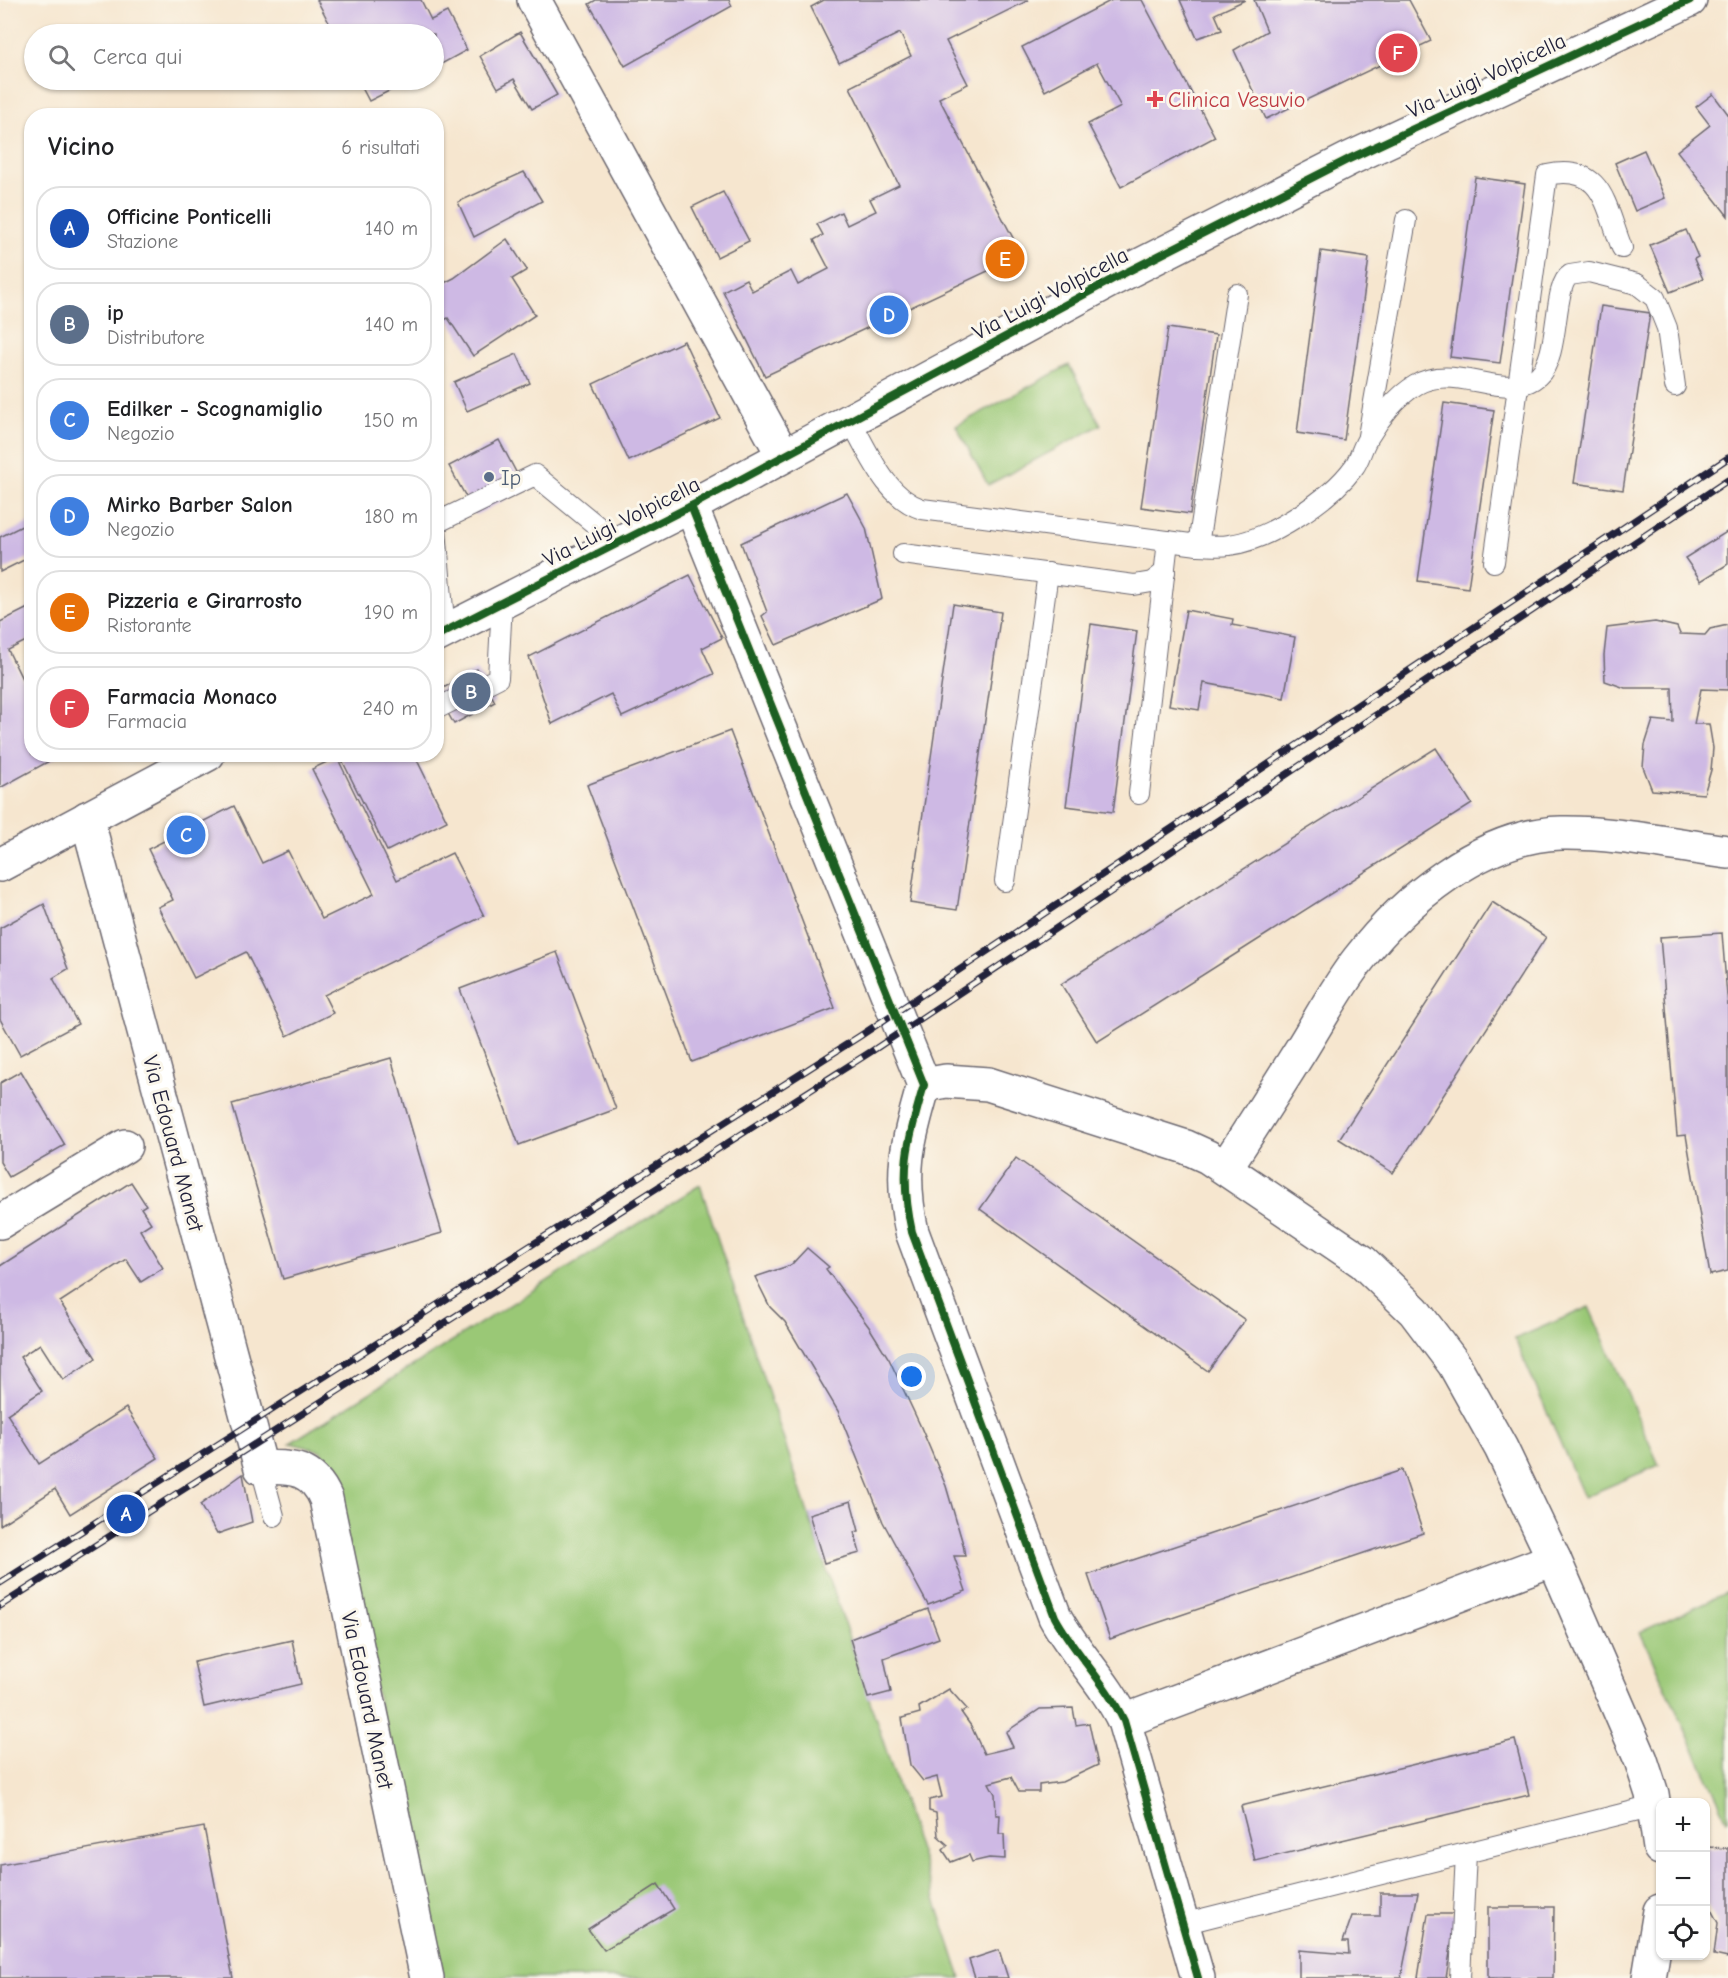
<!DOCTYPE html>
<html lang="it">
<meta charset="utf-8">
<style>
body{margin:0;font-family:"Comic Neue",sans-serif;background:#f6f6f6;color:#202124}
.controls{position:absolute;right:18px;bottom:18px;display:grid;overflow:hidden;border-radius:12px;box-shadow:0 2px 4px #0004}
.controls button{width:54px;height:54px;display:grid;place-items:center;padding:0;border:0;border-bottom:2px solid #e0e0e0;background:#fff;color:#202124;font:30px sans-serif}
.you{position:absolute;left:912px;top:1377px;width:21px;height:21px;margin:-15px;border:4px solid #fff;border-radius:50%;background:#1a73e8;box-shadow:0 0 0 9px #1a73e833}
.badge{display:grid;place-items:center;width:39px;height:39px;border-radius:50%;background:#2563eb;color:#fff;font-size:20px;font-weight:700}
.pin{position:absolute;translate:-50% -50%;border:3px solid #fff;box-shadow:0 2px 6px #0006}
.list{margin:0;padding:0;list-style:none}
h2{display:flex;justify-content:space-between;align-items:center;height:78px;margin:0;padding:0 24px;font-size:26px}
h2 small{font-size:20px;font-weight:400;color:#757577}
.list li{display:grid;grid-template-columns:39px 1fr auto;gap:18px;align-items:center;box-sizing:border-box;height:84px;margin:0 12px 12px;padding:0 12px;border:2px solid #e0e0e0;border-radius:24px}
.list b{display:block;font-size:22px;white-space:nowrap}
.list p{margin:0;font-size:20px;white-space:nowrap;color:#757577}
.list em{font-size:20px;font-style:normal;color:#757577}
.icon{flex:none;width:33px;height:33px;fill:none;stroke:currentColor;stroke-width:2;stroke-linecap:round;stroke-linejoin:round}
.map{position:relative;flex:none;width:1728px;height:1978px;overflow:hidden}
.search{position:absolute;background:#fff;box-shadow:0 2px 4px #0004;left:24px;top:24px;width:420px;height:66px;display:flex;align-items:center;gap:15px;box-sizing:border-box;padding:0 21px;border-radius:33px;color:#757577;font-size:22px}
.panel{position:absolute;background:#fff;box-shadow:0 2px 4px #0004;left:24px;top:108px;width:420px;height:654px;border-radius:24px}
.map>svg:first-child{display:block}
.grass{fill:#9ac876;stroke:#5e7558;stroke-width:1.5}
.building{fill:#ceb9e4}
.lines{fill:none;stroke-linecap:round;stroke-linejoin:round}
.service-casing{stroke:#6c676f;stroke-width:22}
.minor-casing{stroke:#6c676f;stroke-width:36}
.tertiary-casing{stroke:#6c676f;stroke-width:36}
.service{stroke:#fff;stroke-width:20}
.minor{stroke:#fff;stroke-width:33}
.tertiary{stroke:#fff;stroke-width:33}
.rail-casing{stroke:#22223b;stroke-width:7}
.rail{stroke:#fbf7ec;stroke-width:4.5;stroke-dasharray:14;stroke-linecap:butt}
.cycleway-casing{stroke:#fbf7ec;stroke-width:11}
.cycleway{stroke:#1b5e20;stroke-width:8}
.health-dot{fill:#e0444e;stroke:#fbf7ec;stroke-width:2}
.service-dot{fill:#5c6f8a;stroke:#fbf7ec;stroke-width:2}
.labels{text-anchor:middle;stroke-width:6;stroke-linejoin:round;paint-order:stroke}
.street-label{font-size:22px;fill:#22223b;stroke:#fbf7ec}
.health-label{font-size:22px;fill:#be3a42;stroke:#fbf7ec;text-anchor:start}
.service-label{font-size:22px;fill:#4e5e75;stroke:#fbf7ec;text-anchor:start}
</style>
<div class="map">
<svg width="1728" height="1978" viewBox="0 0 1728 1978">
<rect width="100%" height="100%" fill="#fbf7ec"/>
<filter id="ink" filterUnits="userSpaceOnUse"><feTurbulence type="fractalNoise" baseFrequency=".0167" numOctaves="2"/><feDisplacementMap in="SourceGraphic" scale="12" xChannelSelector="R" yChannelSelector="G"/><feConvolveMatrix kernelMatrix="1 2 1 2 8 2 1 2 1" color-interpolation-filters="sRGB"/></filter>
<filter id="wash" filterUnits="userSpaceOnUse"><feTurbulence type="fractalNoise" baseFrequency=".008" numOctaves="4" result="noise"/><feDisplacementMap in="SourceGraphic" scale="24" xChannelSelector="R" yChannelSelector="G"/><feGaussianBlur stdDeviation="1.35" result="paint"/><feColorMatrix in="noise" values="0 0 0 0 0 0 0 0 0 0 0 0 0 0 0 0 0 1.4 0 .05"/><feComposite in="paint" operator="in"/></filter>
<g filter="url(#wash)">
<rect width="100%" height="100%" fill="#f6e6cf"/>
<!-- grass -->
<g class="grass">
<path d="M1069 365 1101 425 988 485 956 426Z"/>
<path d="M700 1185 961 1978H440L322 1451 290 1443Z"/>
<path d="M1589 1307 1659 1465 1584 1497 1515 1339Z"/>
<path d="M1728 1592V1819L1727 1820 1640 1632Z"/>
</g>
<g id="blocks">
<!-- building -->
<g class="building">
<path d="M317 0H421L431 20 447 12 467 50 434 68V34H335Z"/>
<path d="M596 0H729L732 6 625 66 589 4Z"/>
<path d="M824 0H1029L946 41 968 84 939 98 1022 255 765 376 723 291 746 279 752 291 791 271 798 285 829 269 814 240 823 235 817 224 841 212 847 225 876 211 870 199 899 185 850 87 911 56 900 33 839 63 811 7Z"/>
<path d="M1112 0H1142L1215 137 1121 187 1088 124 1121 107 1097 63 1045 91 1022 47Z"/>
<path d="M1180 0H1245L1215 14 1222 30 1197 38Z"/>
<path d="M1254 0H1409L1431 41 1266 119 1234 50 1267 31Z"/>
<path d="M520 32 557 95 532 109 514 79 498 88 480 56Z"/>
<path d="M358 80H411L369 101Z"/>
<path d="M1713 94 1728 114V216L1677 151 1710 125 1696 107Z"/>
<path d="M1644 150 1665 198 1635 211 1615 163Z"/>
<path d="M524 172 542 201 474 237 458 202Z"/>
<path d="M1475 177 1525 184 1500 363 1450 357Z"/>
<path d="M723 192 749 241 717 257 692 207Z"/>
<path d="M1686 230 1698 257 1694 259 1703 279 1670 292 1650 245Z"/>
<path d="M507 239 527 270 512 279 535 315 473 356 448 318 440 322 436 316V287L454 278Z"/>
<path d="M1321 251 1369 258 1344 440 1297 433Z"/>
<path d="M1601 306 1650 313 1623 490 1574 483Z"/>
<path d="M1168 328 1216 335 1190 514 1141 507Z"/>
<path d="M684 341 720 418 629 461 593 384Z"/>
<path d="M517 354 530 383 467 411 454 382Z"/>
<path d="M1444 403 1494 410 1468 588 1418 581Z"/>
<path d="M499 440 525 489 476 515 449 466Z"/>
<path d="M847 493 866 528 882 599 776 645 762 616 767 612 741 543Z"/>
<path d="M32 521V556L0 572V537Z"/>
<path d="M1728 531V564L1701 581 1685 558Z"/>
<path d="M690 575 722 638 702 648 714 674 622 717 611 694 552 724 529 657Z"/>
<path d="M953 604 1001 612 957 910 910 903Z"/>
<path d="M32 606V638L8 650 27 689 32 687V754H62L0 788V622Z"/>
<path d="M1186 610 1233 619 1232 625 1295 637 1284 698 1204 683 1199 710 1169 705Z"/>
<path d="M1655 622 1677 627 1680 634 1705 635 1710 629 1728 625V690L1701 689 1694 724H1709L1713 748 1711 770 1704 794 1652 790 1643 767 1645 745 1653 720 1673 722 1672 688H1625L1605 681 1604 655 1607 628Z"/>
<path d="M1091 624 1137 631 1113 812 1066 806Z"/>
<path d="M477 669 495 702 454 724 436 692Z"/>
<path d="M730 731 835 1008 692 1062 587 785Z"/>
<path d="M1436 748 1472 804 1097 1042 1061 984Z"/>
<path d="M348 754H414L447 821 387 851 341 758Z"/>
<path d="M337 757 397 880 452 853 484 916 324 995 333 1013 287 1036 246 952 194 978 158 907 173 900 148 849 234 806 262 863 288 851 322 919 374 894 312 769Z"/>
<path d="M1492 902 1546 937 1393 1173 1339 1139Z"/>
<path d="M44 904 68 969 53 978 78 1024 20 1055 0 1019V928Z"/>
<path d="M1722 933 1728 1009V1271L1710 1275 1686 1135 1677 1136 1660 937Z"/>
<path d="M557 952 616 1109 519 1145 460 989Z"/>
<path d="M391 1058 442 1233 283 1279 232 1104Z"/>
<path d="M21 1071 65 1145 9 1177 0 1162V1083Z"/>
<path d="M1016 1158 1245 1320 1208 1371 980 1209Z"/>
<path d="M131 1182 146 1205 141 1208 151 1223 140 1230 163 1268 141 1282 126 1259 60 1302 96 1358 63 1380 40 1344 20 1357 42 1391 7 1414 39 1464 126 1408 158 1458 70 1514 55 1489 0 1525V1266Z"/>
<path d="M807 1248 829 1267 826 1269 869 1327 889 1359 920 1425 946 1486 963 1544 965 1556H954L966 1591 928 1605 883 1522 838 1411 785 1322 770 1307 755 1277 791 1265Z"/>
<path d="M1402 1470 1423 1533 1110 1639 1088 1575Z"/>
<path d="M243 1474 252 1522 217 1534 200 1505Z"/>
<path d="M851 1501 859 1531 854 1532 860 1553 824 1563 809 1514Z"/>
<path d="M928 1609 939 1638 884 1658 891 1692 868 1698 850 1639Z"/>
<path d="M292 1640 301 1684 204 1707 194 1662Z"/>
<path d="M949 1689 967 1709 961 1712 971 1726 984 1754 1013 1747 1006 1732 1040 1709 1073 1708 1076 1725 1089 1723 1098 1765 1062 1782 1039 1785V1792H1019L1011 1777 989 1783 995 1794 996 1815H1000L999 1834H1004L1005 1859 989 1858 972 1862 969 1855 951 1862 943 1850 948 1845 938 1836 936 1813 929 1811V1800L942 1797 937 1777 923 1781 910 1765 902 1718 920 1713 919 1707Z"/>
<path d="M1515 1740 1529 1795 1255 1861 1241 1806Z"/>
<path d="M204 1827 233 1978H0V1865Z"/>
<path d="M1706 1847 1728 1848V1958L1714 1955 1718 1923 1706 1900Z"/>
<path d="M658 1884 674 1909 604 1950 588 1929Z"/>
<path d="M1380 1893H1418L1401 1978H1299V1950L1349 1954 1348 1942H1343L1352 1916H1380Z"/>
<path d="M1488 1907H1554L1553 1978H1488Z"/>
<path d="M1428 1914H1456L1446 1978H1418Z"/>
<path d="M999 1950 1008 1978H975L969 1960Z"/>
</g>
</g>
</g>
<g filter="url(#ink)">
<use href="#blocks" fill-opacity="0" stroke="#6c676f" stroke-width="1.5"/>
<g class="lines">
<!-- service casing -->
<g class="service-casing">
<g id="service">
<path d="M850 420C869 452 885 497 922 509L1198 545C1208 545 1219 547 1229 545 1269 540 1331 499 1354 467 1360 459 1362 447 1368 438 1379 419 1397 396 1416 385 1455 361 1506 404 1538 376 1561 356 1552 286 1570 275L1589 272 1637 284 1655 298 1667 328 1675 386"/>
<path d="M1368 436 1406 220"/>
<path d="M436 523 535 475 618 543"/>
<path d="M436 530 445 632"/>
<path d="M1198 545 1237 294"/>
<path d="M903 554 1134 585 1152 582 1165 572"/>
<path d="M1494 562 1547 175C1604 163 1605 206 1622 248"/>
<path d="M436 709 498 678 502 603"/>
<path d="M1139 794 1168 541"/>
<path d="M1005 881 1048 573"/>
<path d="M261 1468 274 1516"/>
<path d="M1182 1924 1654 1806"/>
<path d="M1460 1978 1466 1853"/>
</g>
</g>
<!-- minor casing -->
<g class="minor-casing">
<g id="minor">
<path d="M534 0 783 455"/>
<path d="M691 506 924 1085C907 1142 899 1173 912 1232L1055 1617C1075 1654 1106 1683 1124 1721L1198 1978"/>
<path d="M87 818 261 1468C292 1466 313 1468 326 1499L427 1978"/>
<path d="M924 1085 946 1081 988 1084 1186 1147 1208 1157 1363 1262 1414 1311 1454 1364 1501 1448 1554 1559 1641 1760 1652 1794 1660 1848"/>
<path d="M1226 1167C1252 1127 1277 1088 1302 1048 1320 1019 1337 987 1358 960 1404 900 1482 835 1561 833 1616 832 1673 845 1728 852"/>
<path d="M0 1222 125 1146"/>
<path d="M1124 1721 1554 1559"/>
<path d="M1649 1978 1660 1911"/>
</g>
</g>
<!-- tertiary casing -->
<g class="tertiary-casing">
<g id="tertiary">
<path d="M436 636 691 506 1113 279 1349 159 1690 0"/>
<path d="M0 865 208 754"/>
</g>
</g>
<!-- service -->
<use href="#service" class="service"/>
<!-- minor -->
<use href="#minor" class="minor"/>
<!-- tertiary -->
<use href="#tertiary" class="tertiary"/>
<!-- rail casing -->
<g class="rail-casing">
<g id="rail">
<path d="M0 1583 860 1036 1728 458"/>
<path d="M0 1606 872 1051 1728 480"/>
</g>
</g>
<!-- rail -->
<use href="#rail" class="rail"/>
<!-- cycleway casing -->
<g class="cycleway-casing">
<g id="cycleway">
<path d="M691 506 924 1085C907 1142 899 1173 912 1232L1055 1617C1075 1654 1106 1683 1124 1721L1198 1978"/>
<path d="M436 636 691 506 1113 279 1349 159 1690 0"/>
</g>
</g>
<!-- cycleway -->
<use href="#cycleway" class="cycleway"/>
</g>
</g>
<!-- markers -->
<path class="health-dot" d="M1152 90h6v6h6v6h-6v6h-6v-6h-6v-6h6z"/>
<circle class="service-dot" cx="489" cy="477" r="6"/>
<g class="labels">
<!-- street labels -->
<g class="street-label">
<text transform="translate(1486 75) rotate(-25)" y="8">Via Luigi Volpicella</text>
<text transform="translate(1050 293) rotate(-28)" y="8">Via Luigi Volpicella</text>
<text transform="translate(621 521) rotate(-27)" y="8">Via Luigi Volpicella</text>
<text transform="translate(174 1143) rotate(75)" y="8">Via Edouard Manet</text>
<text transform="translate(368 1700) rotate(78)" y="8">Via Edouard Manet</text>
</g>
<!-- health labels -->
<g class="health-label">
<text x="1168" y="107">Clinica Vesuvio</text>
</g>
<!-- service labels -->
<g class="service-label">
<text x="501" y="485">Ip</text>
</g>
</g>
</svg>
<div class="controls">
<button>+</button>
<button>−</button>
<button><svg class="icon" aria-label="locate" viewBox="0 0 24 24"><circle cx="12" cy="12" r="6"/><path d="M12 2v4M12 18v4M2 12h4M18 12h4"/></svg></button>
</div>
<div class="you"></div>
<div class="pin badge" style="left:126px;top:1514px;background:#1a4fb4">A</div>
<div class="pin badge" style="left:471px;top:692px;background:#5c6f8a">B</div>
<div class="pin badge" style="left:186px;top:835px;background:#3f7fe0">C</div>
<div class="pin badge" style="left:889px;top:315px;background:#3f7fe0">D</div>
<div class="pin badge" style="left:1005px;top:259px;background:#e8710a">E</div>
<div class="pin badge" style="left:1398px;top:53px;background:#e0444e">F</div>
<div class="search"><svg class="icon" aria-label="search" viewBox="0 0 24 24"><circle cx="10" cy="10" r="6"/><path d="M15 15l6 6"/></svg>Cerca qui</div>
<section class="panel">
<h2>Vicino<small>6 risultati</small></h2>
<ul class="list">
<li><span class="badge" style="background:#1a4fb4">A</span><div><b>Officine Ponticelli</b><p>Stazione</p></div><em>140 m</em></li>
<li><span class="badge" style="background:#5c6f8a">B</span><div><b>ip</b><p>Distributore</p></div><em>140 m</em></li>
<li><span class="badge" style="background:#3f7fe0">C</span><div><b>Edilker - Scognamiglio</b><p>Negozio</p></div><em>150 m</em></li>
<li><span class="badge" style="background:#3f7fe0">D</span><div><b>Mirko Barber Salon</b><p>Negozio</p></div><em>180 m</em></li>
<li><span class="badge" style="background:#e8710a">E</span><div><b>Pizzeria e Girarrosto</b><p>Ristorante</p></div><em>190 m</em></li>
<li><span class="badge" style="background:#e0444e">F</span><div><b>Farmacia Monaco</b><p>Farmacia</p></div><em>240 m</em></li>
</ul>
</section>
</div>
